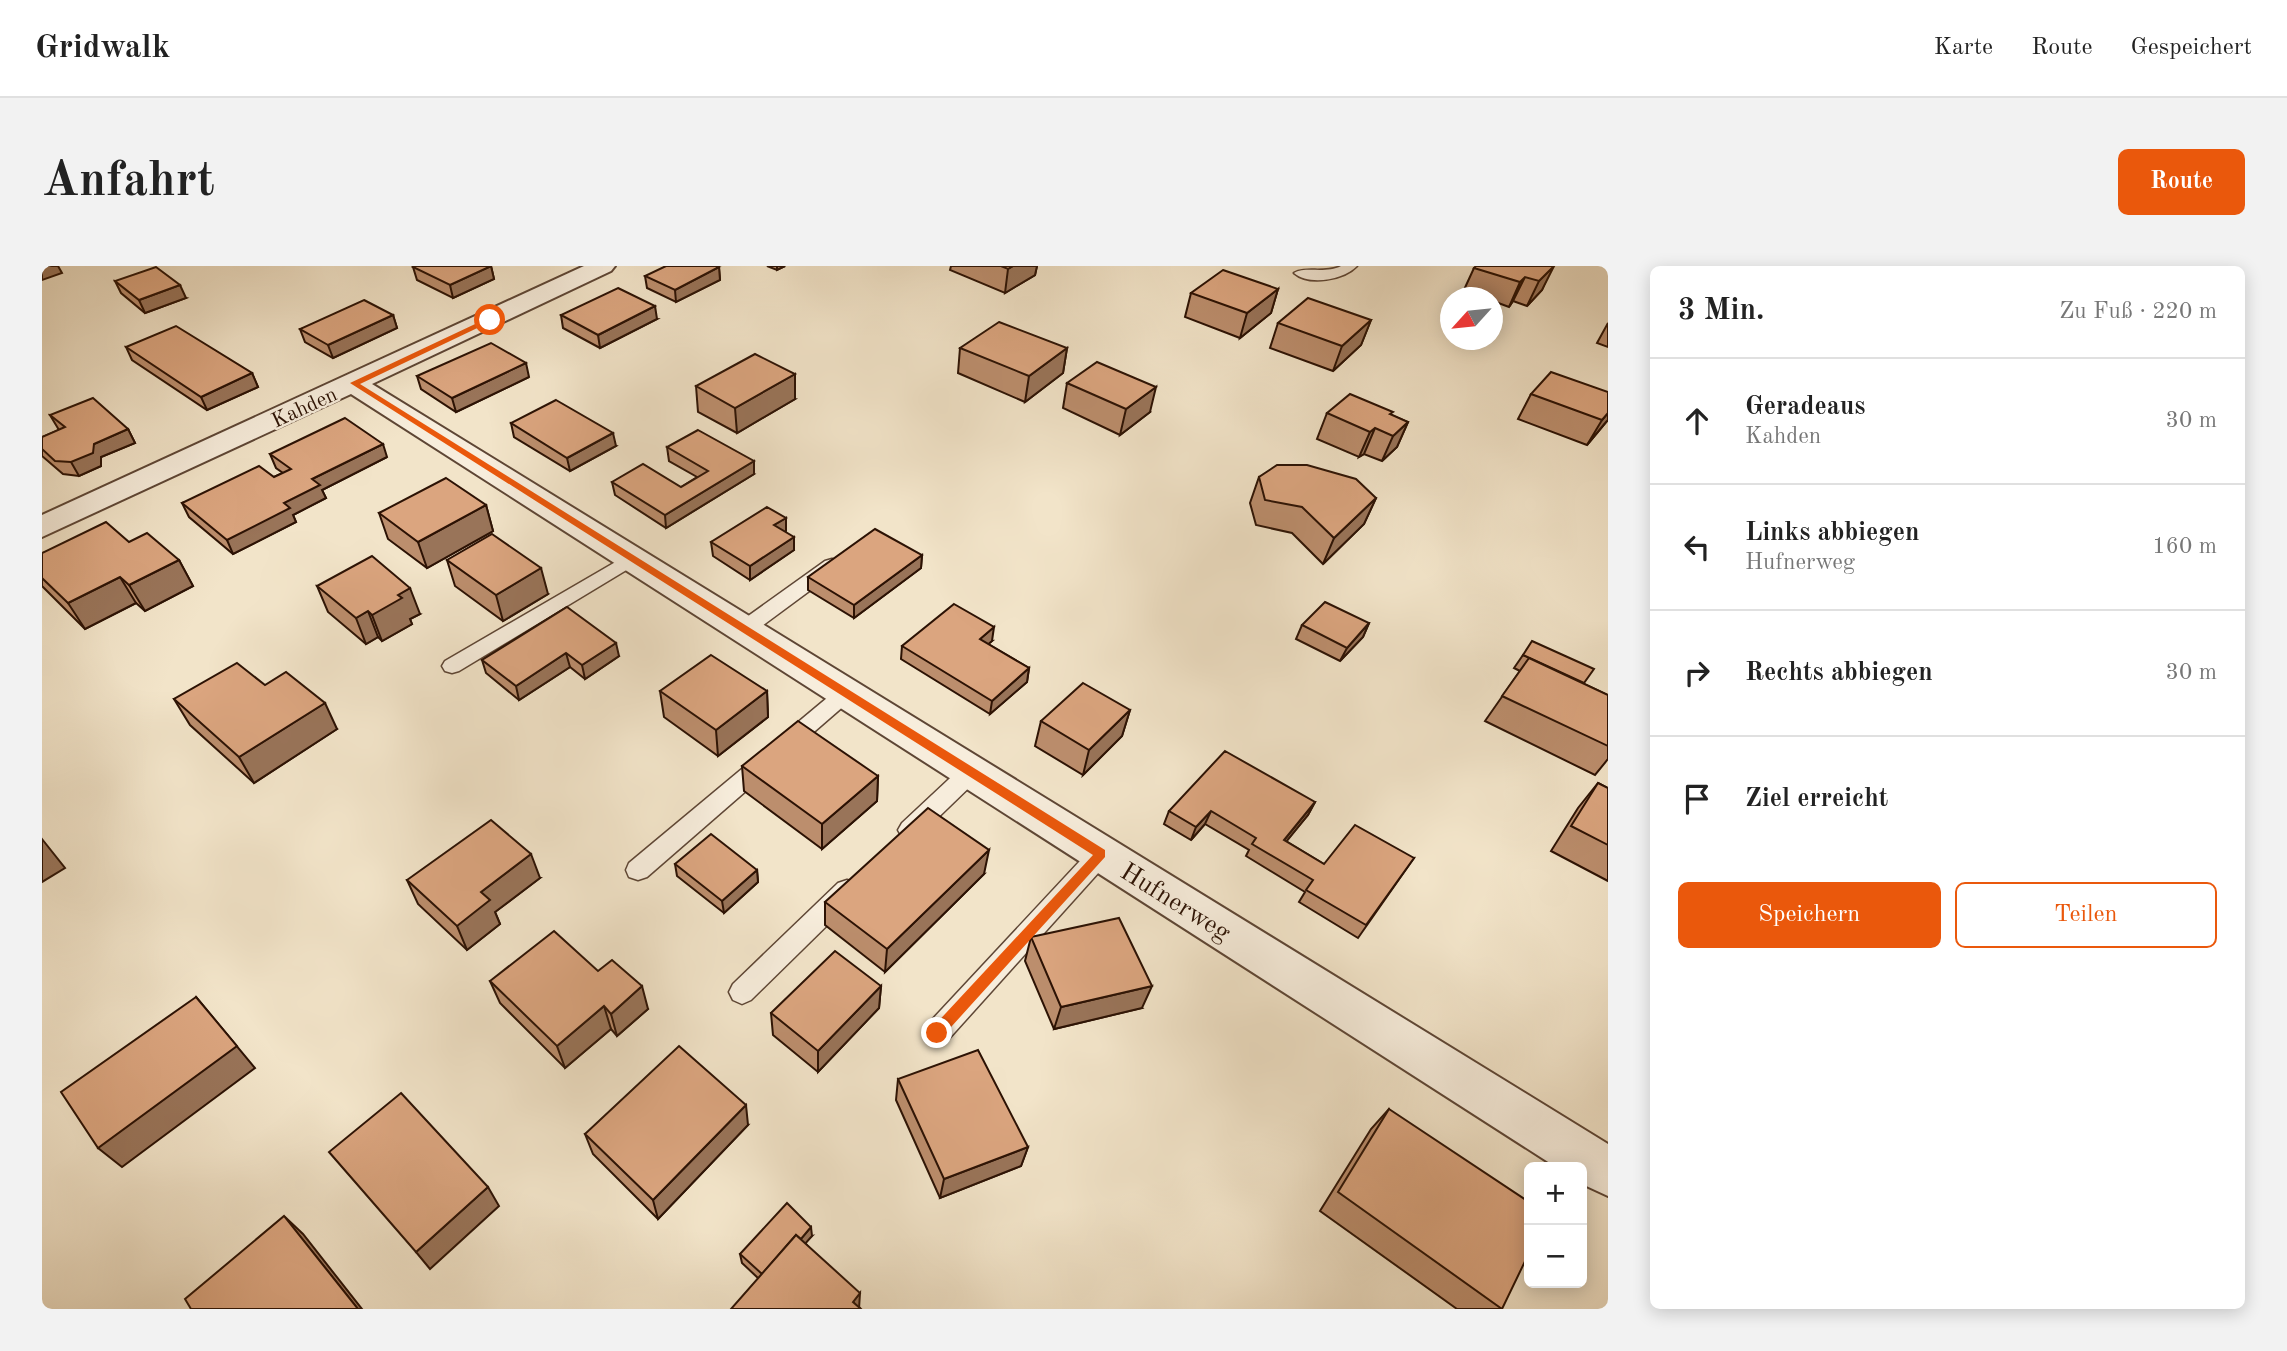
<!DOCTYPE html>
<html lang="de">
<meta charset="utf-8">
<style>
body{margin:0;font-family:"Old Standard TT",serif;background:#f2f2f2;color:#222}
.controls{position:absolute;right:21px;bottom:21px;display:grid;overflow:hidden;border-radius:10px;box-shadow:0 4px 18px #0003}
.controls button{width:63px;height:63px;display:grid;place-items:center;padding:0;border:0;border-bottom:2px solid #e0e0e0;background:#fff;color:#222;font:35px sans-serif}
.compass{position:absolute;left:1398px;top:21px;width:63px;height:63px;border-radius:50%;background:#fff;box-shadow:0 4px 18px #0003;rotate:243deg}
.stop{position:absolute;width:21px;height:21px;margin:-16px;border:5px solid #ea580c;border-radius:50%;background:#fff}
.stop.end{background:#ea580c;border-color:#fff;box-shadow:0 2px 7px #0008}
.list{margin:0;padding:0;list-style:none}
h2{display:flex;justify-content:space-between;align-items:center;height:91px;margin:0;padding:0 28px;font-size:30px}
h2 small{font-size:23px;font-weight:400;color:#767676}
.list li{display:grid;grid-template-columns:46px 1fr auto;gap:21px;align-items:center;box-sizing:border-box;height:126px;padding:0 28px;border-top:2px solid #e0e0e0}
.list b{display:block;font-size:26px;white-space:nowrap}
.list p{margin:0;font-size:23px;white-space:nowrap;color:#767676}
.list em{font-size:23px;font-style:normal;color:#767676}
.actions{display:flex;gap:14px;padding:21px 28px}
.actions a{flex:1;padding:16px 0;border:2px solid #ea580c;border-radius:10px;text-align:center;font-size:24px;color:#ea580c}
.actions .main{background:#ea580c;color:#fff}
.icon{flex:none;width:38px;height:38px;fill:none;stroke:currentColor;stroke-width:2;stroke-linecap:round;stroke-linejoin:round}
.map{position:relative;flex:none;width:1566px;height:1043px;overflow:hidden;border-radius:10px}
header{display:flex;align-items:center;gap:42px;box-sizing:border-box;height:98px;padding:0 35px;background:#fff;border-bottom:2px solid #e0e0e0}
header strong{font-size:33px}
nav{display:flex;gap:38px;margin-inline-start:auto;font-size:24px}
.intro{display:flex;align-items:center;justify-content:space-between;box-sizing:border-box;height:168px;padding:0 42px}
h1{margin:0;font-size:49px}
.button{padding:18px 32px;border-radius:10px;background:#ea580c;color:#fff;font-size:24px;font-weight:700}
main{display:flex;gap:42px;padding:0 42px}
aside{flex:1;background:#fff;border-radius:10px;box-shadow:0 4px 18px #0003}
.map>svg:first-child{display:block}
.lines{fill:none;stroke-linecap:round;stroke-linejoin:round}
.lane-casing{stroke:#5e4635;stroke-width:3}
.street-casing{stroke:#5e4635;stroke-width:4}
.lane{fill:#f7eddc;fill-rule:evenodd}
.street{fill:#f7eddc;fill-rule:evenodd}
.wall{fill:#bc8e6d;stroke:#2c1204;stroke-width:2}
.shaded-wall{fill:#997459;stroke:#2c1204;stroke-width:2}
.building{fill:#dba57f;stroke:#2c1204;stroke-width:2}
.route{fill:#ea580c}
.labels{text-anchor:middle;stroke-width:5;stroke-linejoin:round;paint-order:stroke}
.far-street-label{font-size:21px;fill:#2c1204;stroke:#f7eddc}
.street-label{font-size:26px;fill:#2c1204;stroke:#f7eddc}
</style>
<header>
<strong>Gridwalk</strong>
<nav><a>Karte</a><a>Route</a><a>Gespeichert</a></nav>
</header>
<div class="intro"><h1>Anfahrt</h1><a class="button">Route</a></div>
<main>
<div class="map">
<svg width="1566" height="1043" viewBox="0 0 1566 1043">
<rect width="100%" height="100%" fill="#f2e4c9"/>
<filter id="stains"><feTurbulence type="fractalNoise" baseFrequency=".00286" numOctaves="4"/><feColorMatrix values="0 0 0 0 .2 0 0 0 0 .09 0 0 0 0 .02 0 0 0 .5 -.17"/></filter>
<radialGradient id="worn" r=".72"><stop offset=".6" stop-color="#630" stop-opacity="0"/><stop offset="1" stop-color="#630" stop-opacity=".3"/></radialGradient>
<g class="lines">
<!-- lane casing -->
<g class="lane-casing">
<g id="lane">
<path d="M1299 0H1315C1302 14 1267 20 1252 7 1263 0 1284 8 1299 0Z"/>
<path d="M589 287 596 289 598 293 596 297 417 405 410 407 403 405 400 400 403 395Z"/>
<path d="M790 293 797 295 800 299 797 303 709 368H695L692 363 695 358 783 295Z"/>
<path d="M804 419 811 422 815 427 811 432 605 611 596 614 587 611 584 604 587 597 797 422Z"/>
<path d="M929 497 937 500 940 506 937 512 876 571 868 573 860 571 856 564 860 557 921 500Z"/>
<path d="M1059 578 1067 581 1071 588 1067 595 904 776 895 779 886 776 882 767 886 758 1051 581Z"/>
<path d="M805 614 814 617 817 624 814 631 709 734 700 738 691 734 687 726 691 718 796 617Z"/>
</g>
</g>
<!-- street casing -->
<g class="street-casing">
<path id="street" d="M542 0H573L569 5 330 118 1566 878V930L1540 918V901H1514L309 128 0 271V249Z"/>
</g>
<!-- lane -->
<use href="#lane" class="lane"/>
<!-- street -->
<use href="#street" class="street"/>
</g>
<!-- wall -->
<g class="wall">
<path d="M449 0 452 13 411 32 375 14 371 1Z"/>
<path d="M725 0H743L735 4Z"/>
<path d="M909 0H995L993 9 963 27 908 4Z"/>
<path d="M1510 0 1500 24 1485 40 1471 35 1467 41 1451 35V32H1439L1421 26 1432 2Z"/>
<path d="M677 1 678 14 634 36 605 22 603 10Z"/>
<path d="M73 15 144 32 103 47 79 27Z"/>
<path d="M1236 23 1229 47 1198 72 1143 51 1149 27Z"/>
<path d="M351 49 355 62 291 92 263 76 258 63Z"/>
<path d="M519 49 615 53 558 82 521 62Z"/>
<path d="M1329 54 1319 79 1291 105 1228 82 1236 57Z"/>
<path d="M1566 57V81L1555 77Z"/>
<path d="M84 81 210 107 216 121 165 144 90 94Z"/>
<path d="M918 82H1025L1021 107 983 136 916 107Z"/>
<path d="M375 110 487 111 414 146 379 123Z"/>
<path d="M1025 117 1108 146 1078 169 1021 142Z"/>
<path d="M654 120 753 133 695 167 656 146Z"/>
<path d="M1566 126V154L1545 179 1476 153 1489 128Z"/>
<path d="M1285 147 1349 149 1366 156 1355 181 1340 195 1322 188 1317 191 1275 173Z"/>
<path d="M8 149 86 163 93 177 59 191V200L37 210 21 208 0 190V171L17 164Z"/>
<path d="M469 157 574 180 528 205 472 171Z"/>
<path d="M625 181 712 208 624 262 573 229 570 216 639 221 655 211 627 195Z"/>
<path d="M228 188 345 191 280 224 284 232 251 249 254 256 191 288 147 251 140 237 232 211 241 207 234 202Z"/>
<path d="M1217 211 1334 232 1322 258 1281 298 1250 267 1214 259 1208 237Z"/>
<path d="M444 239 451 265 385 302 346 273 337 247Z"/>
<path d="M744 252 743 265 752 284 708 314 671 290 669 276Z"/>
<path d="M87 276 137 294 151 320 103 345 94 337 43 363 0 320V287Z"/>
<path d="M880 289 879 302 812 352 766 324V311Z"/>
<path d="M405 294 506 328 461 355 413 320Z"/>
<path d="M275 320 378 348 368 353 370 358 340 375 336 371 324 378 286 346Z"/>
<path d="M525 341 577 390 543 413 528 401 477 434 444 407 440 394Z"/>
<path d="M1327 357 1321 371 1298 395 1254 373 1260 359Z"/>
<path d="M950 375 946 378 987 402 985 416 948 448 859 393 860 380Z"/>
<path d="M1481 389 1566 429V493L1553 509 1443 455 1478 405 1472 402Z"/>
<path d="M223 419 295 463 212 517 148 459 132 433Z"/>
<path d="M618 425H725L726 451 676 490 622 451Z"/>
<path d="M1088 444 1080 470 1041 509 993 480 999 455Z"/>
<path d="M700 500 836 510 835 535 780 583 702 525Z"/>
<path d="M1556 517 1566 522V615L1509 585 1536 542Z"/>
<path d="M1273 536 1266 549 1244 575 1282 598 1372 592 1316 672 1257 636 1263 626 1204 590 1207 584 1163 558 1149 574 1122 558 1127 545Z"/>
<path d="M633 598 715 604 716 616 682 647 635 610Z"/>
<path d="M942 608 843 706 783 659V636Z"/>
<path d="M498 612 453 646 458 658 425 684 376 638 365 614Z"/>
<path d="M989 671 1100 742 1012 763 983 695Z"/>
<path d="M556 705 606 743 575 770 569 763 523 802 458 737 448 715Z"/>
<path d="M839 720 837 742 776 806 731 769 729 747Z"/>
<path d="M856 813 986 881 979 900 898 932 854 834Z"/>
<path d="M1347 843 1460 1043H1415L1278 945 1329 863Z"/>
<path d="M706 859 616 953 551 888 543 868Z"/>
<path d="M770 970 763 977 817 1041 716 1012 700 997 698 988Z"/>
</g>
<!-- shaded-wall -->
<g class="shaded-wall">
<path d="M0 0H16L20 7 0 14Z"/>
<path d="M449 0 452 13 411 32 408 19Z"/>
<path d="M735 0H743L735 4Z"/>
<path d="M971 0H995L993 9 963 27 966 3Z"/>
<path d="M1512 0 1500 24 1485 40 1497 15Z"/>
<path d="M677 1 678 14 634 36 633 24Z"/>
<path d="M1483 11 1471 35 1467 41 1478 16Z"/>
<path d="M138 19 144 32 103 47 97 34Z"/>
<path d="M1236 23 1229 47 1198 72 1205 47Z"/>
<path d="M613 40 615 53 558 82 556 69Z"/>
<path d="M351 49 355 62 291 92 286 79Z"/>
<path d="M1329 54 1319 79 1291 105 1300 80Z"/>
<path d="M1025 82 1021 107 983 136 987 110Z"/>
<path d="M484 97 487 111 414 146 410 132Z"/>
<path d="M210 107 216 121 165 144 159 131Z"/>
<path d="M753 108V133L695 167 693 142Z"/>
<path d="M1114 121 1108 146 1078 169 1084 143Z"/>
<path d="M1566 147V154L1564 156 1545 179 1560 154Z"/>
<path d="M1366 156 1355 181 1340 195 1351 170Z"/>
<path d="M1333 162 1322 188 1317 191 1328 166Z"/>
<path d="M86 163 93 177 59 191V200L37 210 29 196 52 178Z"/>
<path d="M571 167 574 180 528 205 525 192Z"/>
<path d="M341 178 345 191 280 224 284 232 251 249 254 256 191 288 185 274 270 213Z"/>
<path d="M712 195V208L624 262 623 249Z"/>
<path d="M1334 232 1322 258 1281 298 1292 272Z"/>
<path d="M444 239 451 265 385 302 376 276Z"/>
<path d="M744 252V265L733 272 732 259Z"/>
<path d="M752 271V284L708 314V300Z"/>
<path d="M880 289 879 302 812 352V339Z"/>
<path d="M137 294 151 320 103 345 87 319Z"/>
<path d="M499 302 506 328 461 355 454 329Z"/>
<path d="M78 311 94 337 43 363 26 337Z"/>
<path d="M368 322 378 348 368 353 370 358 340 375 330 349 356 329Z"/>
<path d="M326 345 336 371 324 378 314 352Z"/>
<path d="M1327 357 1321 371 1298 395 1305 382Z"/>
<path d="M952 361 950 375 936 387 938 373Z"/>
<path d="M574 377 577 390 543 413 540 399Z"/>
<path d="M524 387 528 401 477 434 474 420Z"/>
<path d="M987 402 985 416 948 448 950 435Z"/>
<path d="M725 425 726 451 676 490 674 464Z"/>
<path d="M283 437 295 463 212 517 197 491Z"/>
<path d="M1088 444 1080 470 1041 509 1047 484Z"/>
<path d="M836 510 835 535 780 583V558Z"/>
<path d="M1273 536 1266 549 1235 587 1242 574Z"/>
<path d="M1169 545 1163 558 1149 574 1154 561Z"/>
<path d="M0 573 23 602 0 616Z"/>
<path d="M947 584 942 608 843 706 845 683Z"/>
<path d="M489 588 498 612 453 646 458 658 425 684 415 660 439 626Z"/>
<path d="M715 604 716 616 682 647 680 635Z"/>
<path d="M600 720 606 743 575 770 569 748Z"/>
<path d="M839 720 837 742 776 806V785Z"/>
<path d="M1110 720 1100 742 1012 763 1019 741Z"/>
<path d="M154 731 213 802 80 901 56 882Z"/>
<path d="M562 740 569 763 523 802 515 780Z"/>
<path d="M704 839 706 859 616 953 611 934Z"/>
<path d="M986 881 979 900 898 932 902 913Z"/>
<path d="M446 921 457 940 388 1003 374 986Z"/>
<path d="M242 950 261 968 320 1043H316Z"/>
<path d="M769 961 770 970 725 1021 724 1012Z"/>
<path d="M818 1027 817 1043 811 1036Z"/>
</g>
<!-- building -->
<g class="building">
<path d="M373 0H449L408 19 371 1Z"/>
<path d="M624 0H674L677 1 633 24 603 10Z"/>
<path d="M959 0H971L966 3Z"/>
<path d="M1434 0H1512L1497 15 1483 11 1478 16 1432 2Z"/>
<path d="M114 1 138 19 97 34 73 15Z"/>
<path d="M1181 4 1236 23 1205 47 1149 27Z"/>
<path d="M576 22 613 40 556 69 519 49Z"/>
<path d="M1266 32 1329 54 1300 80 1236 57Z"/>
<path d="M322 34 351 49 286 79 258 63Z"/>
<path d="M957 56 1025 82 987 110 918 82Z"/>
<path d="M134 60 210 107 159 131 84 81Z"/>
<path d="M449 77 484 97 410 132 375 110Z"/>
<path d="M713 88 753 108 693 142 654 120Z"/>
<path d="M1055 96 1114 121 1084 143 1025 117Z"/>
<path d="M1509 106 1566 126V147L1560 154 1489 128Z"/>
<path d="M1308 128 1351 146 1348 148 1366 156 1351 170 1333 162 1328 166 1285 147Z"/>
<path d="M51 132 86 163 52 178 51 187 29 196 13 195 0 183V171L23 161 8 149Z"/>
<path d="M514 134 571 167 525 192 469 157Z"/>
<path d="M303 152 341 178 270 213 278 219 242 237 248 242 185 274 140 237 217 200 232 211 249 203 228 188Z"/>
<path d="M656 164 712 195 623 249 570 216 601 198 639 221 666 205 625 181Z"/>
<path d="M1235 199H1265L1314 213 1334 232 1292 272 1260 241 1223 234 1217 211Z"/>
<path d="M404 212 444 239 376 276 337 247Z"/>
<path d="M725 241 744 252 732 259 752 271 708 300 669 276Z"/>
<path d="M64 256 87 276 105 267 137 294 87 319 78 311 26 337 0 312V287Z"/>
<path d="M833 263 880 289 812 339 766 311Z"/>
<path d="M450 268 499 302 454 329 405 294Z"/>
<path d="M330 290 368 322 356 329 360 332 330 349 326 345 314 352 275 320Z"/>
<path d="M1283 336 1327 357 1305 382 1260 359Z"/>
<path d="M912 338 952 361 938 373 987 402 950 435 860 380Z"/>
<path d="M525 341 574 377 540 399 524 387 474 420 440 394Z"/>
<path d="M1490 375 1552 403 1542 417 1481 389Z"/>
<path d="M669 389 725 425 674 464 618 425Z"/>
<path d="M1487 392 1566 429V480L1460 430Z"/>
<path d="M195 397 223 419 244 406 283 437 197 491 132 433Z"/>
<path d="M1041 417 1088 444 1047 484 999 455Z"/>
<path d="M756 455 836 510 780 558 700 500Z"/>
<path d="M1183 485 1273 536 1242 574 1282 598 1313 559 1372 592 1324 659 1264 624 1271 614 1210 578 1214 572 1169 545 1154 561 1127 545Z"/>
<path d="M1556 517 1566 522V579L1529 560Z"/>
<path d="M886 542 947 584 845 683 783 636Z"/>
<path d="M449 554 489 588 439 626 448 634 415 660 365 614Z"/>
<path d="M669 568 715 604 680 635 633 598Z"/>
<path d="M1077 652 1110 720 1019 741 989 671Z"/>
<path d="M512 665 556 705 570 694 600 720 569 748 562 740 515 780 448 715Z"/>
<path d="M793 685 839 720 776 785 729 747Z"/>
<path d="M154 731 195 780 56 882 19 826Z"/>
<path d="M637 780 704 839 611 934 543 868Z"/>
<path d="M936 784 986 881 902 913 856 813Z"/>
<path d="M359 827 446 921 374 986 287 886Z"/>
<path d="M1347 843 1487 936V987L1460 1043 1296 926Z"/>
<path d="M745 937 769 961 759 973 754 969 720 1008 698 988Z"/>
<path d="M242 950 316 1043H149L143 1033Z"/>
<path d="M754 969 818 1027 811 1036 819 1043H689Z"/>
</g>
<!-- route -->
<path class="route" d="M448 51 450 55 318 118 1063 584V591L900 771H890V762L1051 589 308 117Z"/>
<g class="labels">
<!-- far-street labels -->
<g class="far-street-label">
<text transform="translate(262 141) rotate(-25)" y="7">Kahden</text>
</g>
<!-- street labels -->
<g class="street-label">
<text transform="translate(1134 635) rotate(32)" y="9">Hufnerweg</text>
</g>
</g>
<rect width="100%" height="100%" filter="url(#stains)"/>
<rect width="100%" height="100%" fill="url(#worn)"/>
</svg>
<div class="controls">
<button>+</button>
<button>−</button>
</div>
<svg class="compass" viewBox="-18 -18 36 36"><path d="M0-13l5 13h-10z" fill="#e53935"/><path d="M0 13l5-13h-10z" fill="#767676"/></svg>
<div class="stop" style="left:448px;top:54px"></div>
<div class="stop end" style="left:895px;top:767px"></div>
</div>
<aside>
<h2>3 Min.<small>Zu Fuß · 220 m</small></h2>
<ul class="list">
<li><svg class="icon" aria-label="ahead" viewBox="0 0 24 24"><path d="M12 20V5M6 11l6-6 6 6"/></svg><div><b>Geradeaus</b><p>Kahden</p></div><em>30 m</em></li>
<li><svg class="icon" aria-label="left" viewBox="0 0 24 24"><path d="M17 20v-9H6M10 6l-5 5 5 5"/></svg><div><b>Links abbiegen</b><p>Hufnerweg</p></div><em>160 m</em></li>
<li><svg class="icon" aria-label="right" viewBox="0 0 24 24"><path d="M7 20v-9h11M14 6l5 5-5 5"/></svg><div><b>Rechts abbiegen</b></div><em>30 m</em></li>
<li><svg class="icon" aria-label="arrive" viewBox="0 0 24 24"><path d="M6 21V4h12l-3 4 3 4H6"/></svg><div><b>Ziel erreicht</b></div></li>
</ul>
<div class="actions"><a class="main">Speichern</a><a>Teilen</a></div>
</aside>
</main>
